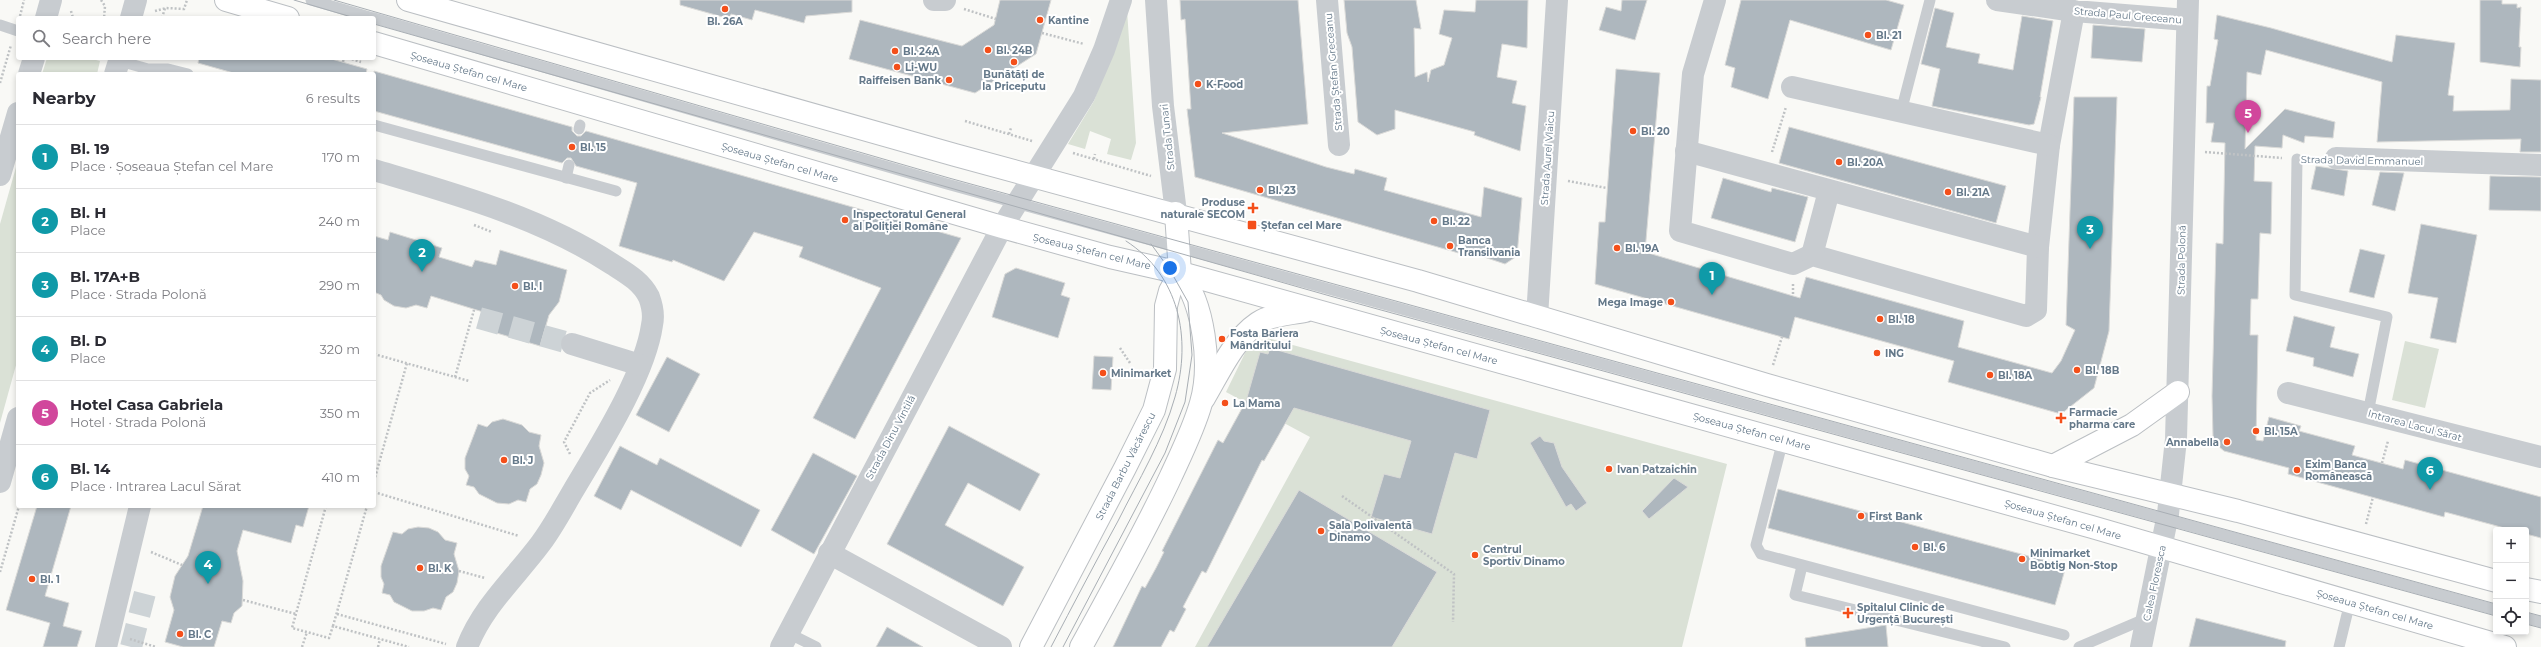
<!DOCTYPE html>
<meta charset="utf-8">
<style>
body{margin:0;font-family:Montserrat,sans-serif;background:#f2f2f3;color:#2b2b33}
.controls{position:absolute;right:12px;bottom:12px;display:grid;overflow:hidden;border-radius:4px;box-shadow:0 2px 6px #0003}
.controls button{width:36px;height:36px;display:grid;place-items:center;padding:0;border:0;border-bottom:1px solid #e1e1e2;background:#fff;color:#2b2b33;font:20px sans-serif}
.you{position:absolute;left:1170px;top:268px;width:14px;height:14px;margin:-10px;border:3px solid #fff;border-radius:50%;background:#1a73e8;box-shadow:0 0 0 6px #1a73e833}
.badge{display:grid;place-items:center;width:26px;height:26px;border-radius:50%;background:#f44f1a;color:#fff;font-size:13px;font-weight:700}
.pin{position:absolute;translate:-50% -33px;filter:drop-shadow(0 1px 2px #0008)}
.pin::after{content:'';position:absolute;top:21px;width:14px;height:12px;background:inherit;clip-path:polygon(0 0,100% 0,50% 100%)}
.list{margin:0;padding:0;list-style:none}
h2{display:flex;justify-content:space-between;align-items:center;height:52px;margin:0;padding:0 16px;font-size:17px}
h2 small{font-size:13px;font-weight:400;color:#7c7c81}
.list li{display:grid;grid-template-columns:26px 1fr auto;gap:12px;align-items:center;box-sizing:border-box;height:64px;padding:0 16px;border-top:1px solid #e1e1e2}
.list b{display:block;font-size:15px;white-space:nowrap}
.list p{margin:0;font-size:13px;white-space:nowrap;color:#7c7c81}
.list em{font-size:13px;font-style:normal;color:#7c7c81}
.icon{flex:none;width:22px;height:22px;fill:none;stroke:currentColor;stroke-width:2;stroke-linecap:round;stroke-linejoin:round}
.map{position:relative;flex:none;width:2541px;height:647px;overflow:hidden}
.search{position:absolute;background:#fff;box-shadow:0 2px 6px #0003;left:16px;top:16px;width:360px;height:44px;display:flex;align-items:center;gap:10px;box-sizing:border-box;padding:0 14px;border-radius:4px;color:#7c7c81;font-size:15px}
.panel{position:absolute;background:#fff;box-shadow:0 2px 6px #0003;left:16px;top:72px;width:360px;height:436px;border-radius:4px}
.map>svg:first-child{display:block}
.green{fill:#dae1d6}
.building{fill:#aeb7be;stroke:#dadad8}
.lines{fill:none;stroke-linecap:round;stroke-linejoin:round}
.minor-tunnel{stroke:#cdd3d6;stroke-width:22;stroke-dasharray:22 11;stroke-linecap:butt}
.primary-casing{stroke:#bbbfc3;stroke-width:24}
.path{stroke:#bfc2c4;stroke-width:2.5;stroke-dasharray:2 2;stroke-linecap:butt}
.service{stroke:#c8ccd0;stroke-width:11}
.minor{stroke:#c8ccd0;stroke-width:22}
.tertiary{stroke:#c8ccd0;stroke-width:22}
.primary{stroke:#fff;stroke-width:22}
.tram{stroke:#a8aeb4;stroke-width:1}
.poi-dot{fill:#f44f1a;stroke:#fff;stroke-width:1.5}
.labels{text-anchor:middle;stroke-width:4;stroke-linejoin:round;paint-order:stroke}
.street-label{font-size:10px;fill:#65798a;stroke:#fff}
.poi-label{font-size:10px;font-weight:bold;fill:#65798a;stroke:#fff;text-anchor:start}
</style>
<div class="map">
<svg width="2541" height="647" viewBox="0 0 2541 647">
<rect width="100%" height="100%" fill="#f9f9f6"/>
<!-- green -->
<g class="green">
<path d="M1127 10 1136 143 1131 160 1107 154 1111 139 1090 131 1085 149 1068 144 1094 101Z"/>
<path d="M47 58H88L100 61 97 74H42Z"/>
<path d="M18 160V358L0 423V224Z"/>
<path d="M1267 338 1727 464 1682 647H1195L1310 437 1226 392 1247 349Z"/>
<path d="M2405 341 2439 349 2425 408 2392 400Z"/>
</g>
<!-- building -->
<g class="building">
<path d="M680 0H852V12L806 16 804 23 755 10 752 20 731 14 730 19 680 5Z"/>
<path d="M1000 0H1051L1036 54 975 93 849 59 860 20 962 46 994 25Z"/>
<path d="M1180 0H1298L1308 124 1222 133 1326 167 1354 174 1355 169 1387 178 1384 190 1481 217 1484 187 1522 198 1517 256 1505 264 1463 250 1462 254 1195 177 1187 109H1191L1185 19 1181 20Z"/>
<path d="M1344 0H1416L1421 29 1414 28 1415 77 1427 72 1428 82 1431 70 1444 65 1452 38 1439 34 1444 10 1475 12 1476 0H1528L1527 48 1502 44 1497 77 1517 81 1512 103 1526 106 1520 151 1474 135 1475 132 1395 110V129L1377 135 1358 122 1352 47 1347 33Z"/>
<path d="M1622 0H1647L1635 40 1599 30 1606 7 1621 11Z"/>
<path d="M1741 0H1886L1904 5 1891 50 1790 20 1768 99 1731 87 1735 68 1725 65Z"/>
<path d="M2480 0H2502V4H2517V8L2521 7 2519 47H2521L2520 67 2480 62Z"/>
<path d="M1935 8 1954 13 1946 47 1980 54 1978 63 2013 70 2022 16 2053 21 2040 97H2041L2034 124 2029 125 1932 106 1940 69 1921 64Z"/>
<path d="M2217 15 2271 28 2392 62 2396 35 2455 43 2448 95 2454 96 2453 111 2510 110 2511 79 2541 80V152H2520L2521 139 2377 142 2382 82 2266 50 2261 75 2247 72 2245 149 2285 109 2335 122 2333 138 2305 136 2304 143 2283 135 2282 148 2255 146 2254 181 2272 182 2271 234 2260 233 2258 299H2251L2250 335H2258L2256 440 2263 441 2269 417 2301 426 2299 431 2355 446 2352 455 2403 469 2405 460 2541 497V538L2526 534V530H2512L2445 512 2444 517 2288 474 2289 468 2224 451 2217 445 2213 436 2212 396 2215 282 2216 243 2223 244 2225 143 2211 142 2214 123H2206L2207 86H2210L2218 40 2214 39Z"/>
<path d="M2093 25 2145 29 2142 62 2091 58Z"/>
<path d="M199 58H328L367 69 366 74H237L198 63Z"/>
<path d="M1616 69 1660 73 1645 252 1800 298 1806 277 1964 321 1958 347 2052 373 2061 361 2075 330 2066 325 2074 97H2117L2109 331 2094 388 2061 414 1948 382 1954 361 1795 317 1789 339 1595 284 1599 222H1605Z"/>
<path d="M374 71 572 127V131L577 136H581L586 131 961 238 855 439 813 418 881 288 799 257 803 247 754 232 724 281 673 260 672 262 619 246 637 183 576 166 571 158H567L562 163 374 111Z"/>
<path d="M1789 127 2006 186 1996 223 1779 163Z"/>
<path d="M2316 166 2348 171 2344 196 2311 189Z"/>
<path d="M2380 172 2404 173 2395 211 2372 205Z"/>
<path d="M2490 176 2541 177V211L2489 210Z"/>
<path d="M1723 178 1771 192 1772 188 1808 197 1795 242 1711 218Z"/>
<path d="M2421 224 2477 235 2456 343 2430 338 2438 298 2408 293Z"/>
<path d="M390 232 442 248 439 257 472 267 475 260 496 265 500 250 567 270 559 302 549 315 540 346 490 331 493 315 431 296 427 308 416 305 406 308 394 306 384 300 381 295 374 292V236L388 240Z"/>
<path d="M2360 249 2385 255 2374 298 2349 292Z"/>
<path d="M1016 268 1065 283 1061 295 1070 298 1058 338 992 317 1005 274Z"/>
<path d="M2294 316 2335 327 2330 347 2359 354 2353 377 2313 366 2314 358 2286 351Z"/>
<path d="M1270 348 1490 410 1477 459 1455 453 1432 534 1371 517 1384 474 1400 478 1411 441 1294 408 1264 461 1262 460 1206 573 1202 571 1183 607 1186 609 1174 632 1170 630 1161 647H1113L1142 586 1145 588 1156 568 1164 552 1162 551 1218 440 1223 443 1246 401 1260 352 1268 354Z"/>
<path d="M1094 356 1113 357 1111 390 1092 389Z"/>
<path d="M667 357 700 374 669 432 636 415Z"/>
<path d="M503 419 522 425 529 432 541 435 539 446 544 463 541 475 537 484 530 489 526 502 518 500 509 504 497 503 479 494 474 487 466 485 469 476 465 469V458L478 424 487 427 492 422Z"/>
<path d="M949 426 1040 474 1020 511 968 483 945 525 1024 567 1003 606 887 544Z"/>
<path d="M1540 436 1544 441 1554 443 1562 467 1587 503 1576 511 1571 504 1566 507 1530 443Z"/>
<path d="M620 446 657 465 660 458 760 510 741 547 631 490 621 510 594 496Z"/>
<path d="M813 453 857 476 814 554 771 530Z"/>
<path d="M1674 478 1688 487 1649 519 1642 511Z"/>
<path d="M1778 489 2066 566 2055 605 1768 528Z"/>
<path d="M1299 490 1437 572 1392 647H1207Z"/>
<path d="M37 506H71L45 596 69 603 63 626 82 631 77 647H43L50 623 6 610Z"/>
<path d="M203 506H309L303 527 296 525 291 543 243 530 237 551 243 581 242 606 234 613 231 623 222 621 214 647H183L165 642 174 610 170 597 175 576 188 556Z"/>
<path d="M418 527 429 528 438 532 445 540 457 543 454 554 459 571 457 583 453 592 446 597 441 610 433 608 424 611H412L394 602 390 595 382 593 384 584 381 577V566L393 532 402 534 408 529Z"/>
<path d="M2196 618 2286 641 2285 647H2189Z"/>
<path d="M1886 625 1888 647H1806L1805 638Z"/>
<path d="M887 627 923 647H876Z"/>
</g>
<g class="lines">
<!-- minor-tunnel -->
<g class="minor-tunnel">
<path d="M479 318 572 344"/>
<path d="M131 647 146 589"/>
</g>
<!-- primary casing -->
<g class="primary-casing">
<g id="primary">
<path d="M226 0 288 18"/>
<path d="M408 0 955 155 1418 281 1767 385 2053 466 2238 511 2496 581"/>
<path d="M374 43 1002 227 1110 257 1185 274 2092 527 2505 647"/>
<path d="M1176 213 1180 273"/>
<path d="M1204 398C1219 373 1233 340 1258 323 1271 314 1290 314 1305 311"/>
<path d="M2053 466 2132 425 2178 392"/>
<path d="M2526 589 2541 592"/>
<path d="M1031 647 1125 468 1154 410 1165 369 1166 306 1170 291 1180 273"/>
<path d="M1081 647C1112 590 1144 534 1171 476 1182 452 1194 428 1201 403 1212 365 1204 304 1180 273"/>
</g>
</g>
<!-- path -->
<g class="path">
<path d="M101 0 105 6 104 18"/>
<path d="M964 9 996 19"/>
<path d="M71 11 73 18"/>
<path d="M155 11 166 8 184 9 187 0"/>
<path d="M20 16 24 0"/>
<path d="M162 18 165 8"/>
<path d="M1042 33 1084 44"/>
<path d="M348 58 361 62"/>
<path d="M343 62 344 58"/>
<path d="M0 83 11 45"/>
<path d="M965 121 1032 141"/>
<path d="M1009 134 1011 128"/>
<path d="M1772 152 1786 107"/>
<path d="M2205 152 2282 158"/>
<path d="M1073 153 1151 176"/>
<path d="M1094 159 1095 154"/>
<path d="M1568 181 1607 188"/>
<path d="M474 225 492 232"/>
<path d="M1793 284V296"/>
<path d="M1120 348 1130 363"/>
<path d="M374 354 469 381"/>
<path d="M1773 365 1782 337"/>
<path d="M455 377 474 310"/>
<path d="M570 454 564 442 590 393 610 380"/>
<path d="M2382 463 2388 441"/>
<path d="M374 481 407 363"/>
<path d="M374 492 519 536"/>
<path d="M1342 496 1454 574 1453 622"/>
<path d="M326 506 292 628 329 638 333 626 409 647"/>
<path d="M2366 524 2373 497"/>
<path d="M151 552 182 565"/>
<path d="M459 571 485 578"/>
<path d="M0 572 19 506"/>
<path d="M243 600 296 614"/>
<path d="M337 614 446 644"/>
<path d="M333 626 367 506"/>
<path d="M130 639 156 647"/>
<path d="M302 647 307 632"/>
<path d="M378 647 380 639"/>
</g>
<!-- service -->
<g class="service">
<path d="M311 0 373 18"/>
<path d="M374 18 947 184 2496 610"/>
<path d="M0 25 18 31"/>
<path d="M116 60 148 69H168L188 74"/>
<path d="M1901 112 1930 0"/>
<path d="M374 125 616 191"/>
<path d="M579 129 580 125"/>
<path d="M2297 159 2295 295 2387 317 2368 413"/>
<path d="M566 178 569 165"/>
<path d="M1783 440 1756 545 1761 554 2064 635"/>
<path d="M1802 566 1795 595 2005 647"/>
<path d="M2526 618 2541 622"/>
<path d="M788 633 816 647"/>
<path d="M2079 647 2147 618"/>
<path d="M2339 647 2350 602"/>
</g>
<!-- minor -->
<g class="minor">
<path d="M934 0H945"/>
<path d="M1327 0 1339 145"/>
<path d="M1715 0 1693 74 1680 231 1793 264 1812 255 2026 316 2036 310 2038 247 2049 145 2074 11"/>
<path d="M1997 0 2074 11 2187 20"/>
<path d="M46 18 51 0"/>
<path d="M131 18 136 0"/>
<path d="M29 74 34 58"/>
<path d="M115 74 120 58"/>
<path d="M1792 87 2049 145"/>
<path d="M1686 151 2038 247"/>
<path d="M2336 158 2541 165"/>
<path d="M374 170C455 194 540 217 612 264 626 273 641 281 649 297 652 305 654 316 652 325 645 375 599 447 573 491 563 508 553 527 541 543 515 578 483 606 467 647"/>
<path d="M0 175 18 113"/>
<path d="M1812 255 1829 191"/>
<path d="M1537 317 1557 0"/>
<path d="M572 344 640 365"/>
<path d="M2288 393 2541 457"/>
<path d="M0 482 18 418"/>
<path d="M829 553 1001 647"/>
<path d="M106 647 140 506"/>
<path d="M781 647 1002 227"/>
</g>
<!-- tertiary -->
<g class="tertiary">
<path d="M1156 0 1163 106 1176 213"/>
<path d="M1002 227 1084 96 1104 50 1121 0"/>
<path d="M2141 647 2168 514 2176 439 2188 0"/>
</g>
<!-- primary -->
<use href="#primary" class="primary"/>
<!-- tram -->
<g class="tram">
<path d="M294 0 355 18"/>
<path d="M334 0 949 178 2496 604"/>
<path d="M374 24 1330 296 2496 616"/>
<path d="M2526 612 2541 616"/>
<path d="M2526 624 2541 628"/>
<path d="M1051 647C1073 605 1095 563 1118 521 1138 481 1163 440 1175 397 1192 338 1179 275 1126 241"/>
<path d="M1063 647 1165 453 1185 402 1192 355 1188 302 1170 270 1151 244"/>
</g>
</g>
<!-- markers -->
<g class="poi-dot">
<circle cx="725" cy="9" r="4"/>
<circle cx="1040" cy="20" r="4"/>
<circle cx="1868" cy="35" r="4"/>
<circle cx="988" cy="50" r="4"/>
<circle cx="895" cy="51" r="4"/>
<circle cx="1014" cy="62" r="4"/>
<circle cx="897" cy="67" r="4"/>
<circle cx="949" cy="80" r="4"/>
<circle cx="1198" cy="84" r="4"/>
<circle cx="1633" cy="131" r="4"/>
<circle cx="572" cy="147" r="4"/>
<circle cx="1839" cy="162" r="4"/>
<circle cx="1260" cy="190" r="4"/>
<circle cx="1948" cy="192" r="4"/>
<path d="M1251 202h4v4h4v4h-4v4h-4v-4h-4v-4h4z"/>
<circle cx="845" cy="220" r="4"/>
<circle cx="1434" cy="221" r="4"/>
<rect x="1247" y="220" width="10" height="10" rx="2"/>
<circle cx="1450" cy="246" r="4"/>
<circle cx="1617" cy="248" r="4"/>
<circle cx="515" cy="286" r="4"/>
<circle cx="1671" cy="302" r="4"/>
<circle cx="1880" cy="319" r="4"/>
<circle cx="1222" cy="339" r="4"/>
<circle cx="1877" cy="353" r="4"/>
<circle cx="2077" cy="370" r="4"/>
<circle cx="1103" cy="373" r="4"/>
<circle cx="1990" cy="375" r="4"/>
<circle cx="1225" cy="403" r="4"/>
<path d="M2059 412h4v4h4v4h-4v4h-4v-4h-4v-4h4z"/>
<circle cx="2256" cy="431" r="4"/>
<circle cx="2227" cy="442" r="4"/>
<circle cx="504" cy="460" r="4"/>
<circle cx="1609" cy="469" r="4"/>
<circle cx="2297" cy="470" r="4"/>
<circle cx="1861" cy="516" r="4"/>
<circle cx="1321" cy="531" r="4"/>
<circle cx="1915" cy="547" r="4"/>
<circle cx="1475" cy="555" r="4"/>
<circle cx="2022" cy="559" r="4"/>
<circle cx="420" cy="568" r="4"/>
<circle cx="32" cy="579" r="4"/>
<path d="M1846 607h4v4h4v4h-4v4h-4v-4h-4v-4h4z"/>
<circle cx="180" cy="634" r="4"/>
</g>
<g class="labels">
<!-- street labels -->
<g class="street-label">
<text transform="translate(2128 15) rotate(5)" y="4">Strada Paul Greceanu</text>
<text transform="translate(469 71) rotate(16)" y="4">Șoseaua Ștefan cel Mare</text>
<text transform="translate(1333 72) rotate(-95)" y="4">Strada Ștefan Greceanu</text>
<text transform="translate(1167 137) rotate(-96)" y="4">Strada Tunari</text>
<text transform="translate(1547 158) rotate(-86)" y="4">Strada Aurel Vlaicu</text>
<text transform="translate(2362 160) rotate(1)" y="4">Strada David Emmanuel</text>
<text transform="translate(780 162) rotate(16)" y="4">Șoseaua Ștefan cel Mare</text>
<text transform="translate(1092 251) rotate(14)" y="4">Șoseaua Ștefan cel Mare</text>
<text transform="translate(2181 260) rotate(-89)" y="4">Strada Polonă</text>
<text transform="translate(1439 345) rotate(15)" y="4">Șoseaua Ștefan cel Mare</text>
<text transform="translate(2415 425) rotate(15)" y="4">Intrarea Lacul Sărat</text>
<text transform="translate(1752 431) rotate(15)" y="4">Șoseaua Ștefan cel Mare</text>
<text transform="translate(890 437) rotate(-62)" y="4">Strada Dinu Vintilă</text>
<text transform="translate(1125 466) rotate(-63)" y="4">Strada Barbu Văcărescu</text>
<text transform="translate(2063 519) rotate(16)" y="4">Șoseaua Ștefan cel Mare</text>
<text transform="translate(2154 583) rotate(-78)" y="4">Calea Floreasca</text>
<text transform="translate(2375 609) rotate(16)" y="4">Șoseaua Ștefan cel Mare</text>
</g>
<!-- poi labels -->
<g class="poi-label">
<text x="1048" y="24">Kantine</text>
<text x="725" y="25" text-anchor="middle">Bl. 26A</text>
<text x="1876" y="39">Bl. 21</text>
<text x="996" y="54">Bl. 24B</text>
<text x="903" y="55">Bl. 24A</text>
<text x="905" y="71">Li-WU</text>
<text x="1014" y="78" text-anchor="middle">Bunătăți de<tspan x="1014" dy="12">la Priceputu</tspan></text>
<text x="941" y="84" text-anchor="end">Raiffeisen Bank</text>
<text x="1206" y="88">K-Food</text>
<text x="1641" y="135">Bl. 20</text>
<text x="580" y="151">Bl. 15</text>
<text x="1847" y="166">Bl. 20A</text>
<text x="1268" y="194">Bl. 23</text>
<text x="1956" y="196">Bl. 21A</text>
<text x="1245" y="206" text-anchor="end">Produse<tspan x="1245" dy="12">naturale SECOM</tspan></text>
<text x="853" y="218">Inspectoratul General<tspan x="853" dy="12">al Poliției Române</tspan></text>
<text x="1442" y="225">Bl. 22</text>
<text x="1261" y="229">Ștefan cel Mare</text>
<text x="1458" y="244">Banca<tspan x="1458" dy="12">Transilvania</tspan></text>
<text x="1625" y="252">Bl. 19A</text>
<text x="523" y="290">Bl. I</text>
<text x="1663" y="306" text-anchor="end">Mega Image</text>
<text x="1888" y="323">Bl. 18</text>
<text x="1230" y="337">Fosta Bariera<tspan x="1230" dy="12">Mândritului</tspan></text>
<text x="1885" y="357">ING</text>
<text x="2085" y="374">Bl. 18B</text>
<text x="1111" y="377">Minimarket</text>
<text x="1998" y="379">Bl. 18A</text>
<text x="1233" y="407">La Mama</text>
<text x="2069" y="416">Farmacie<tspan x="2069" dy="12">pharma care</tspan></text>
<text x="2264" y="435">Bl. 15A</text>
<text x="2219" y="446" text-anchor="end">Annabella</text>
<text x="512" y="464">Bl. J</text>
<text x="2305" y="468">Exim Banca<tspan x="2305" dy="12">Românească</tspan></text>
<text x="1617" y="473">Ivan Patzaichin</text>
<text x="1869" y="520">First Bank</text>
<text x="1329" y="529">Sala Polivalentă<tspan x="1329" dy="12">Dinamo</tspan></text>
<text x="1923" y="551">Bl. 6</text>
<text x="1483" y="553">Centrul<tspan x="1483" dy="12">Sportiv Dinamo</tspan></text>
<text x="2030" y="557">Minimarket<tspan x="2030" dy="12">Bobtig Non-Stop</tspan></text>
<text x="428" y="572">Bl. K</text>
<text x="40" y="583">Bl. 1</text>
<text x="1857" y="611">Spitalul Clinic de<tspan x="1857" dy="12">Urgență București</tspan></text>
<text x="188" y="638">Bl. C</text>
</g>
</g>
</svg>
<div class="controls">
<button>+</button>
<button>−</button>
<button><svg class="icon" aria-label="locate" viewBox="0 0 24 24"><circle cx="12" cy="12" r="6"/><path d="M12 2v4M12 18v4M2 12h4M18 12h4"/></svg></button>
</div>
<div class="you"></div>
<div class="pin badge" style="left:1712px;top:295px;background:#0f9aa8">1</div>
<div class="pin badge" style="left:422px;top:272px;background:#0f9aa8">2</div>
<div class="pin badge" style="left:2090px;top:249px;background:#0f9aa8">3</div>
<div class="pin badge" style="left:208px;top:584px;background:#0f9aa8">4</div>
<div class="pin badge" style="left:2248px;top:133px;background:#d1479c">5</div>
<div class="pin badge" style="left:2430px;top:490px;background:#0f9aa8">6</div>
<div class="search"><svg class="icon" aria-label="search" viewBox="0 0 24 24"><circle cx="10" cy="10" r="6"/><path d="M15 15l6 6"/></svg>Search here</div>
<section class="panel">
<h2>Nearby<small>6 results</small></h2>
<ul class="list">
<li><span class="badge" style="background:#0f9aa8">1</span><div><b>Bl. 19</b><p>Place · Șoseaua Ștefan cel Mare</p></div><em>170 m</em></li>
<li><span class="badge" style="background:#0f9aa8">2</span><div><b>Bl. H</b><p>Place</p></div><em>240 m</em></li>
<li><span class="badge" style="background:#0f9aa8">3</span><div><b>Bl. 17A+B</b><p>Place · Strada Polonă</p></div><em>290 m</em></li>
<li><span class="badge" style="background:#0f9aa8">4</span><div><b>Bl. D</b><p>Place</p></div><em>320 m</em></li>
<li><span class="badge" style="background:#d1479c">5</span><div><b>Hotel Casa Gabriela</b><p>Hotel · Strada Polonă</p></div><em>350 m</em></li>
<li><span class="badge" style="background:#0f9aa8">6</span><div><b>Bl. 14</b><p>Place · Intrarea Lacul Sărat</p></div><em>410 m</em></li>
</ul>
</section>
</div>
